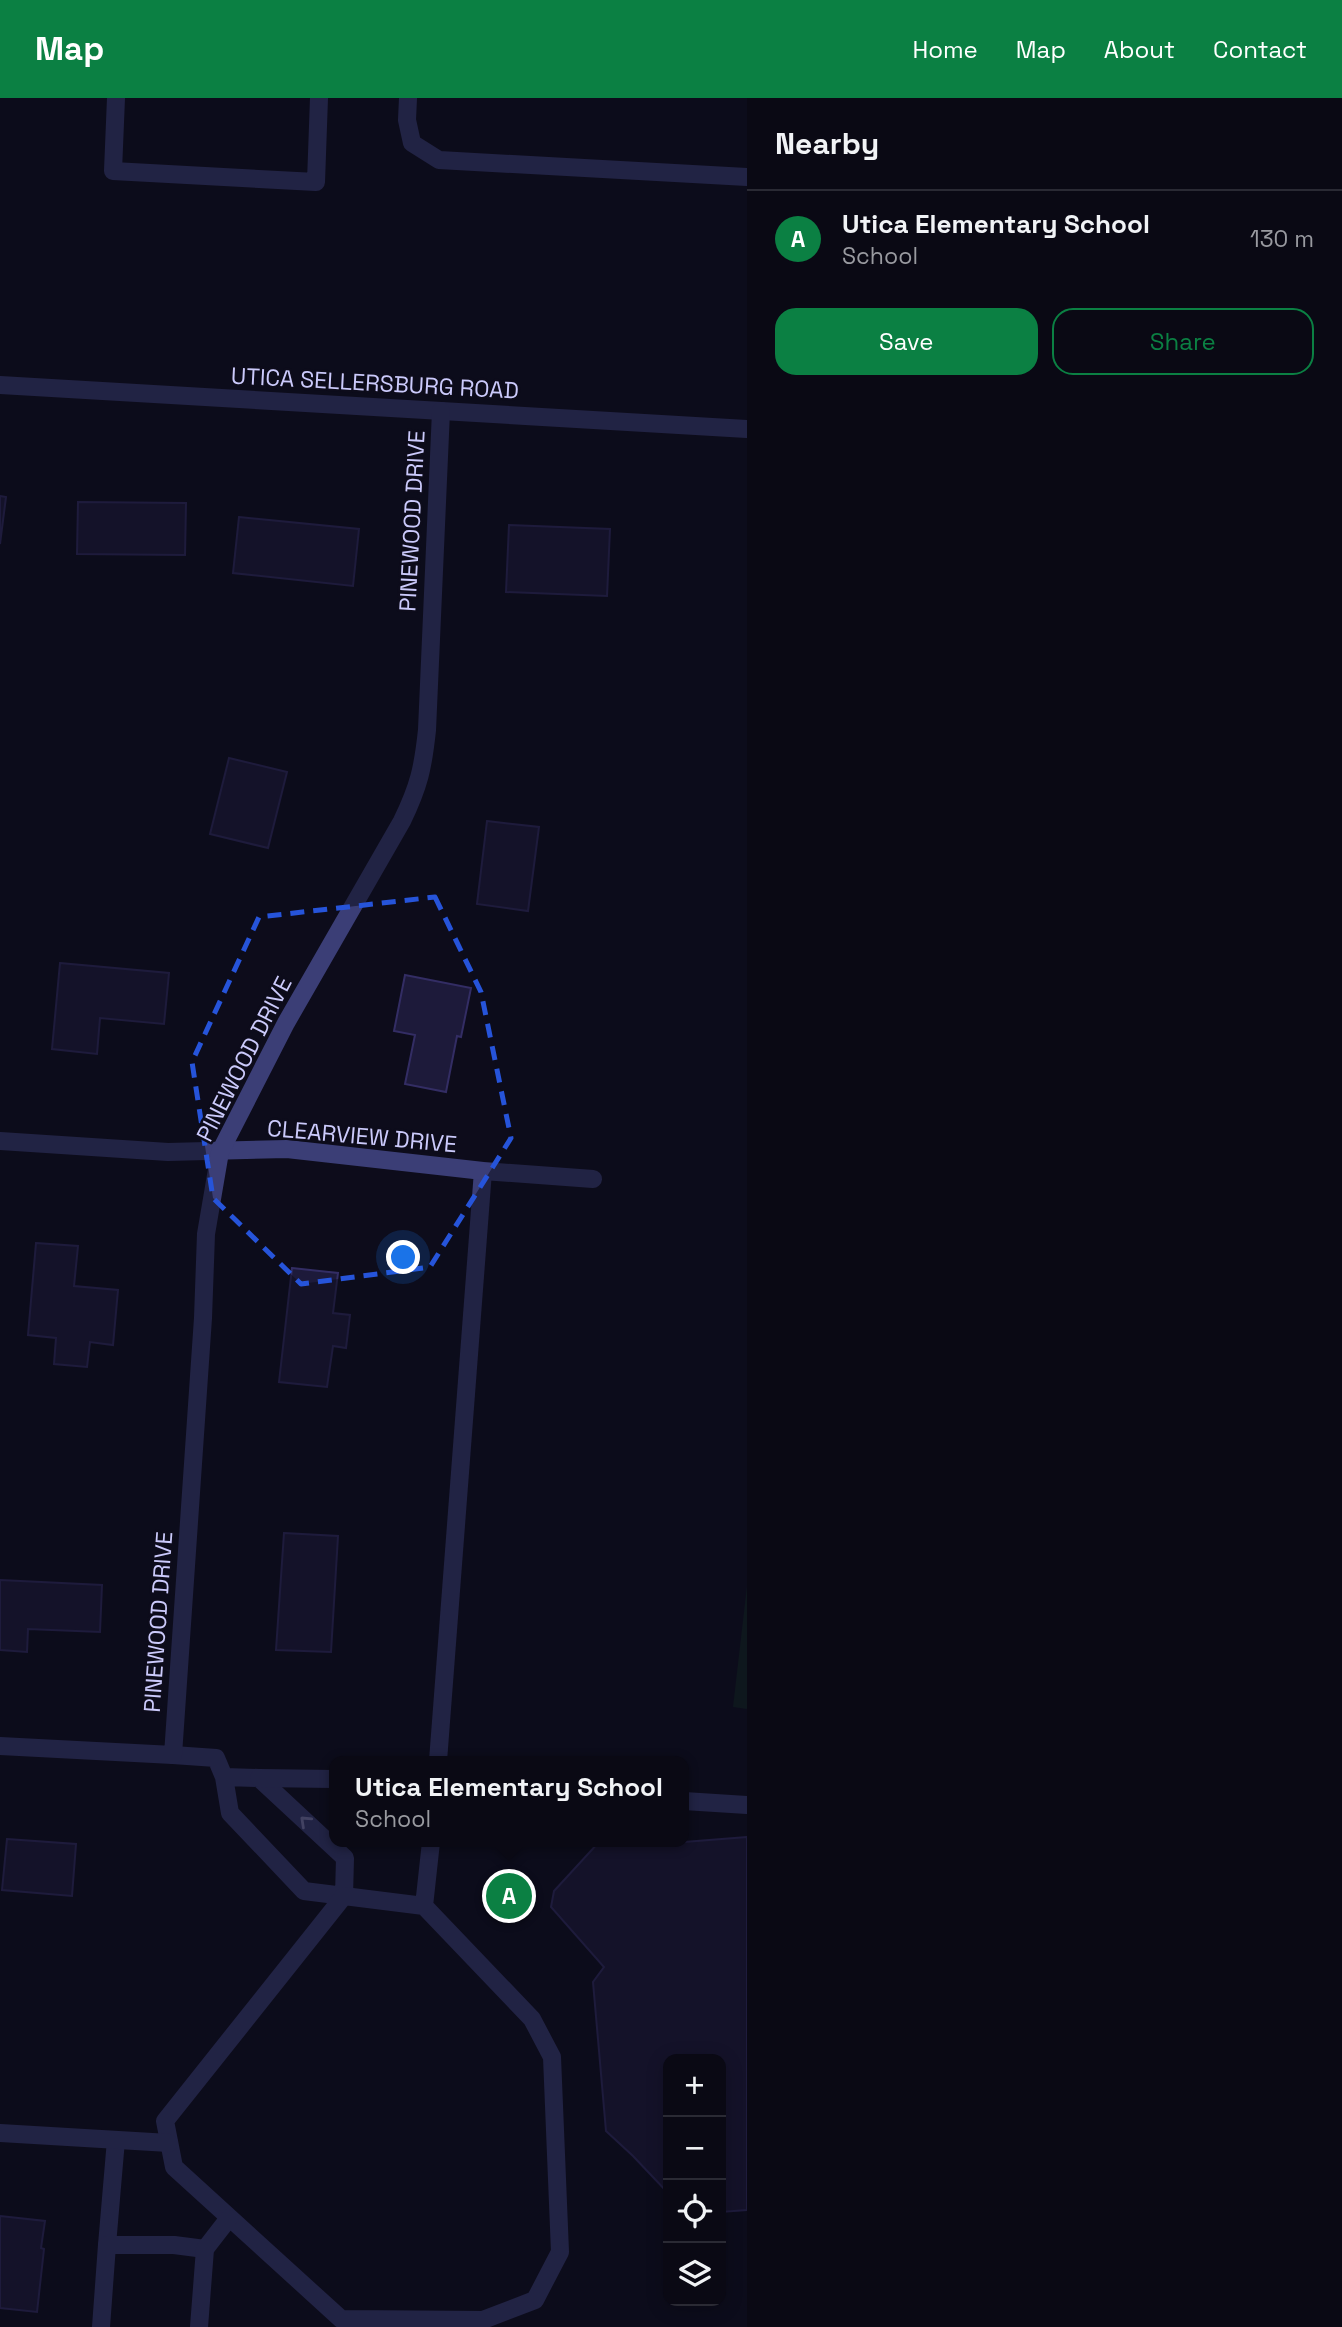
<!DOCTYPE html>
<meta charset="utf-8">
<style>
body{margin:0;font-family:"Space Grotesk",sans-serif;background:#181722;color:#f1f3f6}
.controls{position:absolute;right:21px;bottom:21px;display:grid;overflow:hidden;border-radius:14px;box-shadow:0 4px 18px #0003}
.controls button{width:63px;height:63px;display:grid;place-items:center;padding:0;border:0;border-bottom:2px solid #2a2a34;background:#0a0914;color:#f1f3f6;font:35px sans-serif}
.you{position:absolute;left:404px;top:1160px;width:24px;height:24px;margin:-18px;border:5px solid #fff;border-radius:50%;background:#1a73e8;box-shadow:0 0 0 10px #1a73e833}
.badge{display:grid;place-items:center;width:46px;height:46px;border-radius:50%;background:#0b8043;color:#fff;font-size:23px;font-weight:700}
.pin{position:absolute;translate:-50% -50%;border:4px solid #fff;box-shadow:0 2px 7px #0006}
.popup{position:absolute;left:329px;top:1658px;width:360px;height:91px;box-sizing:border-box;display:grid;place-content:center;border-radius:14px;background:#0a0914;filter:drop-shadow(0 2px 5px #0005);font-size:23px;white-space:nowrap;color:#999aa0}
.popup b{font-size:26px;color:#f1f3f6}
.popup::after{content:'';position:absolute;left:50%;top:100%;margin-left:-14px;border:14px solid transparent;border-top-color:#0a0914}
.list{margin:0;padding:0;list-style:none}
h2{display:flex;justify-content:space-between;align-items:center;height:91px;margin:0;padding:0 28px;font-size:30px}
h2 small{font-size:23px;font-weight:400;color:#999aa0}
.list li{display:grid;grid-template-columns:46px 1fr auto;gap:21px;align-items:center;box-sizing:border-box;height:98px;padding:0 28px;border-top:2px solid #2a2a34}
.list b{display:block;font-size:26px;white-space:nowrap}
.list p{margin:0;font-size:23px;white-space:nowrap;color:#999aa0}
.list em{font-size:23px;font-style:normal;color:#999aa0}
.actions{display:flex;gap:14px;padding:21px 28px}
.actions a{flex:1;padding:16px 0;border:2px solid #0b8043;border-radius:21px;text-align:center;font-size:24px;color:#0b8043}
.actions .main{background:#0b8043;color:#fff}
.icon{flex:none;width:38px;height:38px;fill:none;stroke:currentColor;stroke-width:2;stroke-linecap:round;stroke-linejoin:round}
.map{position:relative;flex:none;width:747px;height:2229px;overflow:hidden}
header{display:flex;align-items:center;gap:42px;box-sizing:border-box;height:98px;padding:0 35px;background:#0b8043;color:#fff}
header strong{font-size:33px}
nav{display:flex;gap:38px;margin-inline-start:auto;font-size:24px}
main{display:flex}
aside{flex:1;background:#0a0914}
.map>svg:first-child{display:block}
.green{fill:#102421}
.building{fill:#1d1a3a;stroke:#332d64;stroke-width:2}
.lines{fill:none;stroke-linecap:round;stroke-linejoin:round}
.service{stroke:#3b3e76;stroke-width:18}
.minor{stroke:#3b3e76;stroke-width:18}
.oneway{stroke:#8384b8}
.marked{fill:none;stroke:#2654da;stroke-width:5;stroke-dasharray:14 9;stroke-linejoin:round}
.labels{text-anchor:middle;stroke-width:5;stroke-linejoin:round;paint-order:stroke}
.street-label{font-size:23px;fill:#cbcafb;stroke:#0d0c1b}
</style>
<header>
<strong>Map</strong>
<nav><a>Home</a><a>Map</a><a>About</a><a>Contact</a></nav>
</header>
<main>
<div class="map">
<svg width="747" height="2229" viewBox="0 0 747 2229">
<rect width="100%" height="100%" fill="#0d0c1b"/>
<!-- green -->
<path class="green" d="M747 1488V1611L733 1609Z"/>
<!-- building -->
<g class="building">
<path d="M0 398 6 399 0 446Z"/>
<path d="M78 404 186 405 185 457 77 456Z"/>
<path d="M239 419 359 431 353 488 233 475Z"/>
<path d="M509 427 610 431 607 498 506 494Z"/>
<path d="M229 660 287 674 268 750 210 736Z"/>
<path d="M487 723 539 729 528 813 477 806Z"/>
<path d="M60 865 169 875 164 926 100 920 97 956 52 951Z"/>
<path d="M405 877 471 890 461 939 457 938 446 994 405 986 415 937 394 933Z"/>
<path d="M36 1145 78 1148 74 1188 118 1192 113 1247 90 1244 87 1269 54 1266 56 1240 28 1237Z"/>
<path d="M292 1170 338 1175 333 1215 350 1217 346 1250 333 1248 327 1289 279 1284Z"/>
<path d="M284 1435 338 1438 331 1554 276 1552Z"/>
<path d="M0 1482 102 1487 100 1534 28 1531 27 1554 0 1552Z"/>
<path d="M747 1739V2112L721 2114V1961H668V2095L633 2058 606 2033 593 1884 604 1869 551 1809 554 1793 599 1744H684Z"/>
<path d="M7 1741 76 1746 72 1798 2 1792Z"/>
<path d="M0 2118 45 2123 41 2150 44 2151 37 2214 0 2210Z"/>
</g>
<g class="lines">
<!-- service -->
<g class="service">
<path d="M116 0 113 73 316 84 319 0"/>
<path d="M408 0 407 22 412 45 439 62 747 79"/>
<path d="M173 1657 216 1660 224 1679 230 1715 304 1793 344 1798 345 1760 259 1680 224 1679"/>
<path d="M438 1663 483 1073"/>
<path d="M259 1680 334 1681"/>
<path d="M684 1703 747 1707"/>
<path d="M424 1808 344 1798 165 2023 174 2069 341 2221 483 2222 535 2202 560 2154 552 1959 532 1921 424 1808 431 1744"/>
<path d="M107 2147 116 2042"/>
<path d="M101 2229 107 2147H174L205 2151"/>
<path d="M199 2229 205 2151 229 2120"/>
</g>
<!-- minor -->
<g class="minor">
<path d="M0 287 747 331"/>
<path d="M0 1043 168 1054 287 1051 483 1073 593 1081"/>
<path d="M0 1648 173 1657 203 1220 206 1136 220 1054 286 925 402 723C419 688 423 670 427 632L441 313"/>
<path d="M0 2035 169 2045"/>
</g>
</g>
<!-- one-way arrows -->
<defs><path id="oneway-chevron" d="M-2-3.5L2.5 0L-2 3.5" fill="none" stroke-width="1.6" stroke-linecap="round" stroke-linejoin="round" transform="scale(1.75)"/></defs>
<use class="oneway" href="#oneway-chevron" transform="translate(305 1723) rotate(-137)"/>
<!-- marked area -->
<path d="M0 0H747V2229H0ZM435 799 481 894 511 1040 430 1169 301 1186 213 1100 192 964 259 819Z" fill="#0d0c1b" fill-opacity=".55" fill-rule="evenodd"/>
<path class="marked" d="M435 799 481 894 511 1040 430 1169 301 1186 213 1100 192 964 259 819Z"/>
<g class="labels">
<!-- street labels -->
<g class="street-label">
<text transform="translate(375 285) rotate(3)" y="8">UTICA SELLERSBURG ROAD</text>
<text transform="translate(412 423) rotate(-87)" y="8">PINEWOOD DRIVE</text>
<text transform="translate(244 961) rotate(-63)" y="8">PINEWOOD DRIVE</text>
<text transform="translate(362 1038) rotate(5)" y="8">CLEARVIEW DRIVE</text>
<text transform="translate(158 1524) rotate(-86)" y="8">PINEWOOD DRIVE</text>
</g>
</g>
</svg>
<div class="controls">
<button>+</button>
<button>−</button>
<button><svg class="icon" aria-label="locate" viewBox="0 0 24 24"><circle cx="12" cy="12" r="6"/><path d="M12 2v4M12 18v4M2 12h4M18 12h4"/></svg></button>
<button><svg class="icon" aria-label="layers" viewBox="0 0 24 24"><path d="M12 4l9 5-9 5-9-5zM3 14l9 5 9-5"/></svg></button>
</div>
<div class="you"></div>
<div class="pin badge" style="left:509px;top:1798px">A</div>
<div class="popup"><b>Utica Elementary School</b>School</div>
</div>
<aside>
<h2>Nearby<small></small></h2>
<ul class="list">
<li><span class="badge">A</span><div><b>Utica Elementary School</b><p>School</p></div><em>130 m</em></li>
</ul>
<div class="actions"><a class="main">Save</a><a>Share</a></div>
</aside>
</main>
